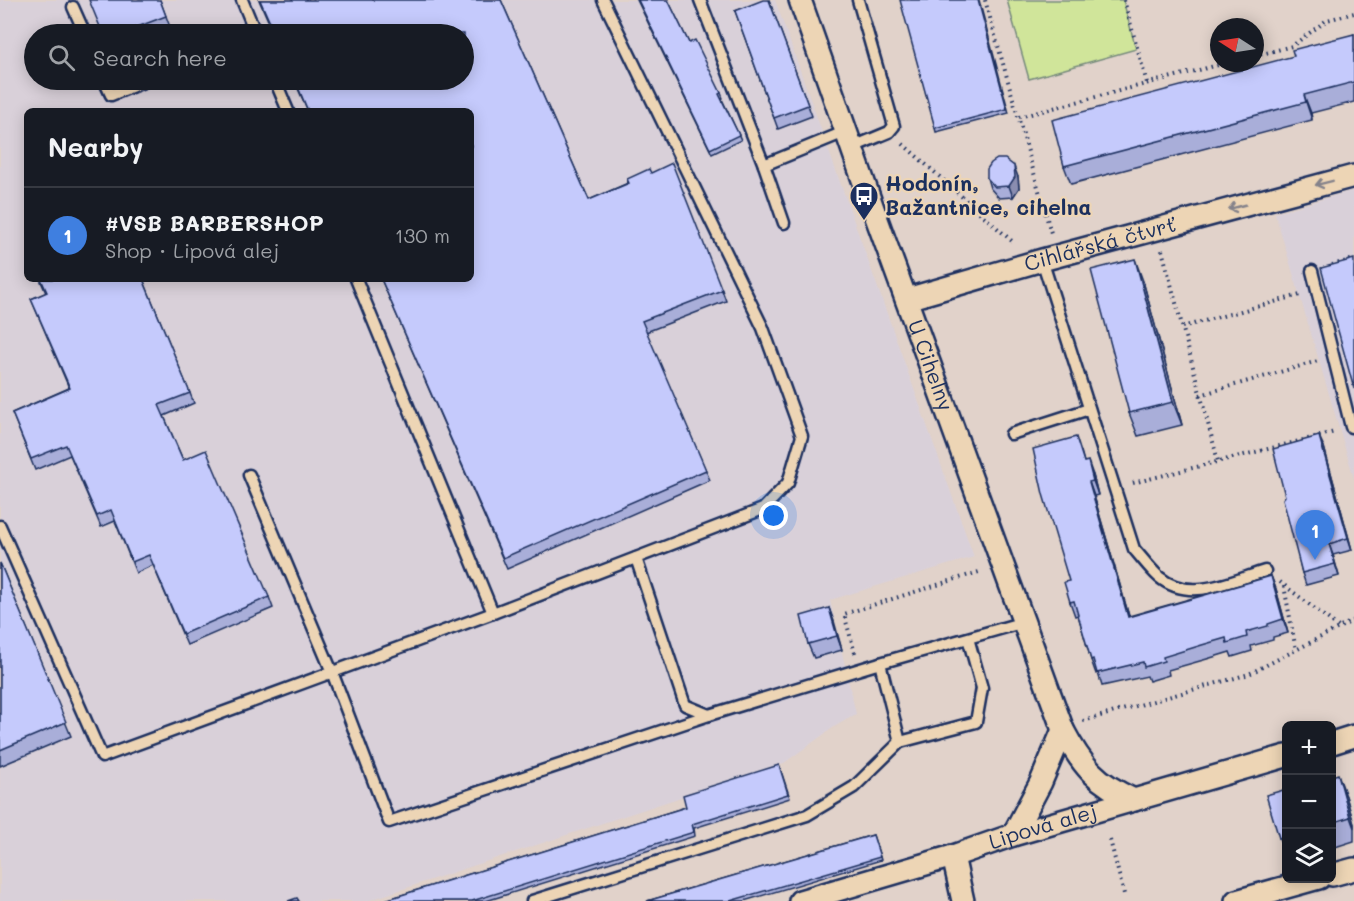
<!DOCTYPE html>
<meta charset="utf-8">
<style>
body{margin:0;font-family:Mali,sans-serif;background:#242831;color:#f1f3f6}
.controls{position:absolute;right:18px;bottom:18px;display:grid;overflow:hidden;border-radius:9px;box-shadow:0 3px 15px #0003}
.controls button{width:54px;height:54px;display:grid;place-items:center;padding:0;border:0;border-bottom:2px solid #363941;background:#171b24;color:#f1f3f6;font:30px sans-serif}
.compass{position:absolute;left:1210px;top:18px;width:54px;height:54px;border-radius:50%;background:#171b24;box-shadow:0 3px 15px #0003;rotate:282deg}
.you{position:absolute;left:774px;top:516px;width:21px;height:21px;margin:-15px;border:4px solid #fff;border-radius:50%;background:#1a73e8;box-shadow:0 0 0 9px #1a73e833}
.badge{display:grid;place-items:center;width:39px;height:39px;border-radius:50%;background:#d93025;color:#fff;font-size:20px;font-weight:700}
.pin{position:absolute;translate:-50% -50px;filter:drop-shadow(0 2px 3px #0008)}
.pin::after{content:'';position:absolute;top:32px;width:21px;height:18px;background:inherit;clip-path:polygon(0 0,100% 0,50% 100%)}
.list{margin:0;padding:0;list-style:none}
h2{display:flex;justify-content:space-between;align-items:center;height:78px;margin:0;padding:0 24px;font-size:26px}
h2 small{font-size:20px;font-weight:400;color:#9ea1a6}
.list li{display:grid;grid-template-columns:39px 1fr auto;gap:18px;align-items:center;box-sizing:border-box;height:96px;padding:0 24px;border-top:2px solid #363941}
.list b{display:block;font-size:22px;white-space:nowrap}
.list p{margin:0;font-size:20px;white-space:nowrap;color:#9ea1a6}
.list em{font-size:20px;font-style:normal;color:#9ea1a6}
.icon{flex:none;width:33px;height:33px;fill:none;stroke:currentColor;stroke-width:2;stroke-linecap:round;stroke-linejoin:round}
.map{position:relative;flex:none;width:1354px;height:901px;overflow:hidden}
.search{position:absolute;background:#171b24;box-shadow:0 3px 15px #0003;left:24px;top:24px;width:450px;height:66px;display:flex;align-items:center;gap:15px;box-sizing:border-box;padding:0 21px;border-radius:33px;color:#9ea1a6;font-size:22px}
.panel{position:absolute;background:#171b24;box-shadow:0 3px 15px #0003;left:24px;top:108px;width:450px;height:174px;border-radius:9px}
.map>svg:first-child{display:block}
.built{fill:#d9d0d9;fill-rule:evenodd}
.green{fill:#d0e59a;stroke:#768a7c;stroke-width:1.5}
.lines{fill:none;stroke-linecap:round;stroke-linejoin:round}
.service-casing{stroke:#1b2f5e;stroke-width:15}
.minor-casing{stroke:#1b2f5e;stroke-width:26}
.path{stroke:#1b2f5e;stroke-width:4;stroke-dasharray:1.5 4.5;stroke-linecap:butt}
.service{stroke:#edd5b5;stroke-width:10}
.minor{stroke:#edd5b5;stroke-width:21}
.wall{fill:#a9aed9;stroke:#1b2f5e;stroke-width:1.5}
.shaded-wall{fill:#8a8db0;stroke:#1b2f5e;stroke-width:1.5}
.building{fill:#c5cafc;stroke:#1b2f5e;stroke-width:1.5}
.oneway{stroke:#84828a}
.labels{text-anchor:middle;stroke-width:4.5;stroke-linejoin:round;paint-order:stroke}
.poi-label{font-size:21px;font-weight:bold;fill:#1b2f5e;stroke:#edd5b5;text-anchor:start}
.street-label{font-size:21px;fill:#1b2f5e;stroke:#edd5b5}
</style>
<div class="map">
<svg width="1354" height="901" viewBox="0 0 1354 901">
<rect width="100%" height="100%" fill="#e1d2ca"/>
<filter id="ink" filterUnits="userSpaceOnUse"><feTurbulence type="fractalNoise" baseFrequency=".0167" numOctaves="2"/><feDisplacementMap in="SourceGraphic" scale="12" xChannelSelector="R" yChannelSelector="G"/><feConvolveMatrix kernelMatrix="1 2 1 2 8 2 1 2 1" color-interpolation-filters="sRGB"/></filter>
<g filter="url(#ink)">
<!-- built -->
<g class="built">
<path d="M0 0H775L974 557 830 600 856 714 834 727 784 763 367 901H0ZM34 34H464V80H34ZM27 111H471V279H27Z"/>
<path d="M1354 190V478L1275 213Z"/>
</g>
<!-- green -->
<path class="green" d="M1007 0H1123L1136 49 1029 79Z"/>
<g class="lines">
<!-- service casing -->
<g class="service-casing">
<g id="service">
<path d="M242 0 256 34"/>
<path d="M700 0 764 165 847 131"/>
<path d="M73 7 85 34"/>
<path d="M104 80 111 95 148 80"/>
<path d="M275 80 288 111"/>
<path d="M853 147 889 132 894 126 858 0"/>
<path d="M764 165 784 223"/>
<path d="M1042 260 1134 549C1142 558 1150 569 1159 577 1190 603 1232 581 1265 571"/>
<path d="M1312 271 1351 427"/>
<path d="M356 279 493 613 763 509 788 483 802 436 763 328 603 0"/>
<path d="M1011 434 1089 409"/>
<path d="M249 475 332 672 389 822 709 715"/>
<path d="M0 526 102 757 493 613"/>
<path d="M636 558 685 705 709 715 880 663"/>
<path d="M968 638 982 688 976 722 900 742 880 663 1024 622"/>
<path d="M532 901 807 815 854 787 900 742"/>
</g>
</g>
<!-- minor casing -->
<g class="minor-casing">
<g id="minor">
<path id="s1" d="M800 0 875 214 1063 730C1082 766 1096 783 1134 800"/>
<path id="s2" d="M907 299 1042 260 1354 176"/>
<path d="M1332 743 1354 736"/>
<path d="M1013 835 1041 782 1063 730"/>
<path d="M953 856 963 901"/>
<path d="M1332 875 1354 869"/>
<path id="s3" d="M800 901 953 856 1013 835 1286 756"/>
<path d="M1236 901 1319 878"/>
</g>
</g>
<!-- path -->
<g class="path">
<path d="M985 0 1051 233"/>
<path d="M1124 0 1147 83"/>
<path d="M1255 56 1292 46 1327 20 1354 13"/>
<path d="M1019 117 1226 63"/>
<path d="M903 144 1014 243"/>
<path d="M1162 250 1218 461"/>
<path d="M1332 265 1354 259"/>
<path d="M1182 327 1300 295"/>
<path d="M1200 395 1318 361"/>
<path d="M1133 483 1335 432"/>
<path d="M1280 582 1340 628"/>
<path d="M1284 586 1296 650"/>
<path d="M855 653 844 614 982 571"/>
<path d="M1083 721 1249 674 1354 620"/>
<path d="M1110 840 1124 894"/>
</g>
<!-- service -->
<use href="#service" class="service"/>
<!-- minor -->
<use href="#minor" class="minor"/>
</g>
<!-- wall -->
<g class="wall">
<path d="M160 0 170 27 150 34H102Z"/>
<path d="M259 0H501L589 200 628 183 627 179 722 290 726 301 646 332 710 480 507 569 381 279H471V111H308L294 80H464V34H274Z"/>
<path d="M637 0H668L689 43 721 93 723 98 722 99 741 140 712 154Z"/>
<path d="M769 0 812 116 778 129 735 11Z"/>
<path d="M979 0 1009 113 936 132 935 128Z"/>
<path d="M1354 34V102L1311 113 1312 120 1071 184 1064 166 1294 56Z"/>
<path d="M1018 177 1019 188 1013 197 999 198 990 188 987 178Z"/>
<path d="M40 279H143L194 403 164 416 183 460 269 597 273 608 187 645 153 565 136 573 115 521 101 527 70 455 35 470 12 413 69 388 31 299 46 293Z"/>
<path d="M1143 281 1182 425 1138 436 1129 413Z"/>
<path d="M1324 447 1352 550 1333 555 1339 576 1306 585 1302 573 1285 496Z"/>
<path d="M1081 451 1084 462 1093 475 1098 495 1094 496 1129 616 1271 576 1276 589 1288 633 1273 637V640L1251 646 1252 651 1232 657 1230 652 1207 659 1168 670 1169 675 1149 681 1147 676 1102 686 1098 673 1096 674 1091 660 1078 615 1075 616 1070 602 1069 581Z"/>
<path d="M0 563 71 736 0 766Z"/>
<path d="M829 608 842 650 814 658 808 644Z"/>
<path d="M779 765 790 798 694 828 695 836 486 901H382L686 807Z"/>
<path d="M1332 776 1346 796 1354 824V841L1332 848Z"/>
<path d="M1287 789V860L1279 838Z"/>
<path d="M873 835 881 860 744 901H647Z"/>
</g>
<!-- shaded-wall -->
<g class="shaded-wall">
<path d="M1304 95 1311 113 1312 120 1306 102Z"/>
<path d="M1014 166 1018 177 1019 188 1013 197 1009 186Z"/>
<path d="M1135 259 1143 281 1182 425 1173 402Z"/>
<path d="M1319 436 1324 447 1352 550 1348 538Z"/>
<path d="M1088 461 1093 475 1098 495 1093 481Z"/>
<path d="M1089 482 1094 496 1133 630 1128 617Z"/>
<path d="M1329 544 1333 555 1339 576 1335 564Z"/>
<path d="M1271 576 1276 589 1288 633 1283 619Z"/>
<path d="M829 608 834 621 842 650 837 636Z"/>
<path d="M1338 774 1346 796 1354 824V828L1350 817Z"/>
</g>
<!-- building -->
<g class="building">
<path d="M89 0H160L166 16 119 34H103Z"/>
<path d="M260 0H501L589 200 629 183 627 179 649 169 651 173 672 163 722 290 642 321 706 470 503 558 381 279H471V111H308L295 80H464V34H275Z"/>
<path d="M638 0H668L689 43 695 40 721 93 719 94 739 135 710 149Z"/>
<path d="M763 0H769L808 105 774 118 735 11Z"/>
<path d="M900 0H978L1007 109 935 128Z"/>
<path d="M1354 34V82L1304 95 1306 102 1064 166 1052 120 1294 56 1292 50Z"/>
<path d="M997 159H1005L1014 166 1015 177 1009 186 995 187 987 178V169L991 163Z"/>
<path d="M1135 259 1173 402 1129 413 1091 270Z"/>
<path d="M1354 259V389L1321 268Z"/>
<path d="M41 279H143L190 393 159 405 183 460 206 450 269 597 183 634 149 555 132 562 111 510 97 516 66 445 31 459 12 413 70 388 31 299 47 292Z"/>
<path d="M1319 436 1348 538 1329 544 1335 564 1302 573 1283 499 1285 496 1273 449Z"/>
<path d="M1076 437 1084 462 1088 461 1093 481 1089 482 1128 617 1271 576 1283 619 1268 624V626L1246 632 1247 637 1227 643 1226 638 1202 645 1163 657 1164 661 1144 667 1143 662 1097 673 1093 659 1091 660 1074 601 1070 602 1064 582 1069 581 1043 494 1033 449Z"/>
<path d="M0 563 66 722 0 750Z"/>
<path d="M829 608 837 636 808 644 801 616Z"/>
<path d="M779 765 788 794 692 824 694 832 472 901H382L686 807 683 795Z"/>
<path d="M1338 774 1350 817 1332 823V776Z"/>
<path d="M1287 789V836L1279 838 1266 795Z"/>
<path d="M873 835 880 857 730 901H647Z"/>
<path d="M297 898 299 901H288Z"/>
</g>
<!-- one-way arrows -->
<defs><path id="oneway-shaft" d="M-6 0H5M1.5-3L5.5 0L1.5 3" fill="none" stroke-width="1.6" stroke-linecap="round" stroke-linejoin="round" transform="scale(1.5)"/></defs>
<g class="oneway">
<use href="#oneway-shaft" transform="translate(1324 183) rotate(166)"/>
<use href="#oneway-shaft" transform="translate(1237 207) rotate(165)"/>
</g>
</g>
<!-- icons -->
<defs>
<g id="bus-pin" transform="scale(1.5)"><path d="M0 17L-7.5 6A9.5 9.5 0 1 1 7.5 6Z" fill="#1b2f5e" stroke="#edd5b5"/><path d="M-5-6H5V4H4V6H2V4H-2V6H-4V4H-5ZM-3.5-4V0h7V-4ZM-3.5 1.2v1.5H-2V1.2ZM2 1.2v1.5H3.5V1.2Z" fill="#fff"/></g>
</defs>
<g fill-rule="evenodd">
<use href="#bus-pin" x="864" y="196"/>
</g>
<g class="labels">
<!-- poi labels -->
<g class="poi-label">
<text x="885" y="191">Hodonín,<tspan x="885" dy="24">Bažantnice, cihelna</tspan></text>
</g>
<!-- street labels -->
<g class="street-label">
<text dy="7" stroke="none"><textPath href="#s2" startOffset="201">Cihlářská čtvrť</textPath></text>
<text dy="7" stroke="none"><textPath href="#s1" startOffset="388">U Cihelny</textPath></text>
<text dy="7" stroke="none"><textPath href="#s3" startOffset="254">Lipová alej</textPath></text>
</g>
</g>
</svg>
<div class="controls">
<button>+</button>
<button>−</button>
<button><svg class="icon" aria-label="layers" viewBox="0 0 24 24"><path d="M12 4l9 5-9 5-9-5zM3 14l9 5 9-5"/></svg></button>
</div>
<svg class="compass" viewBox="-18 -18 36 36"><path d="M0-13l5 13h-10z" fill="#e53935"/><path d="M0 13l5-13h-10z" fill="#9ea1a6"/></svg>
<div class="you"></div>
<div class="pin badge" style="left:1315px;top:560px;background:#3f7fe0">1</div>
<div class="search"><svg class="icon" aria-label="search" viewBox="0 0 24 24"><circle cx="10" cy="10" r="6"/><path d="M15 15l6 6"/></svg>Search here</div>
<section class="panel">
<h2>Nearby<small></small></h2>
<ul class="list">
<li><span class="badge" style="background:#3f7fe0">1</span><div><b>#VSB BARBERSHOP</b><p>Shop · Lipová alej</p></div><em>130 m</em></li>
</ul>
</section>
</div>
